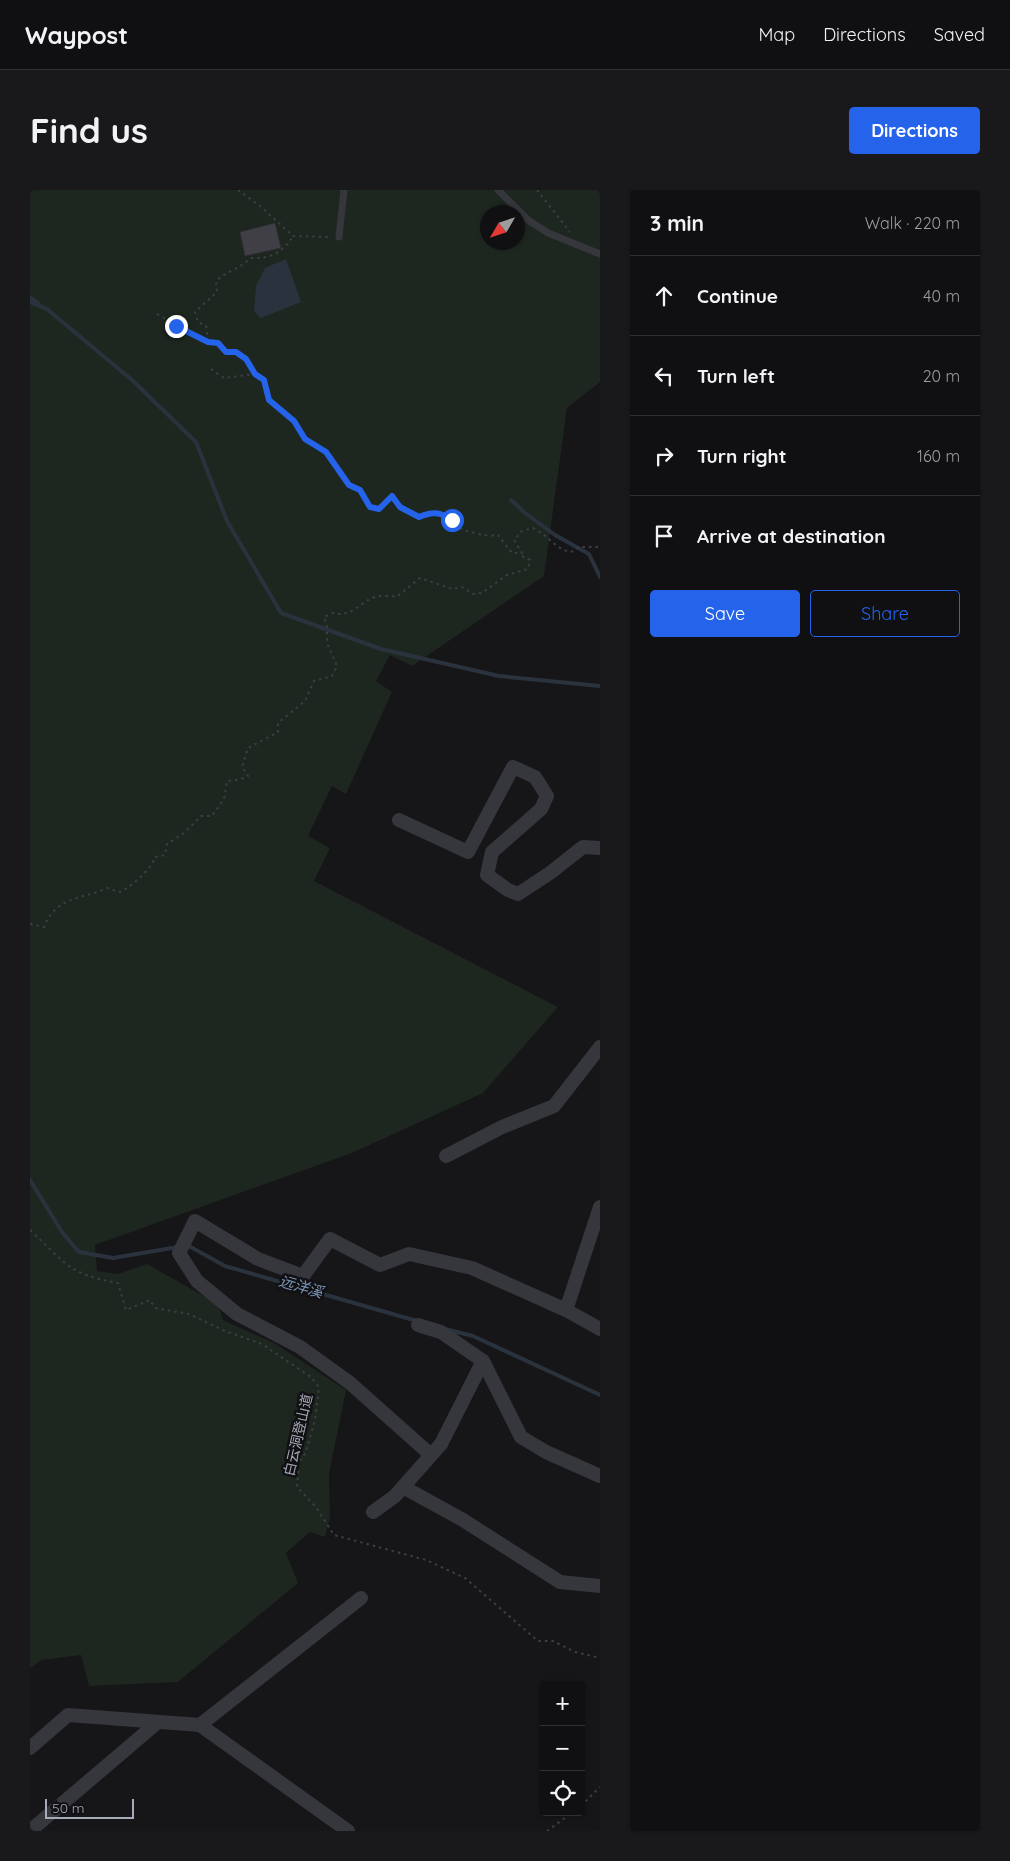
<!DOCTYPE html>
<meta charset="utf-8">
<style>
body{margin:0;font-family:Quicksand,"Noto Sans SC",sans-serif;background:#19191b;color:#f1f3f6}
.controls{position:absolute;right:15px;bottom:15px;display:grid;overflow:hidden;border-radius:5px;box-shadow:0 1px 4px #0004}
.controls button{width:45px;height:45px;display:grid;place-items:center;padding:0;border:0;border-bottom:1px solid #303032;background:#101012;color:#f1f3f6;font:25px sans-serif}
.compass{position:absolute;left:450px;top:15px;width:45px;height:45px;border-radius:50%;background:#101012;box-shadow:0 1px 4px #0004;rotate:231deg}
.scale{position:absolute;left:15px;bottom:12px;width:89px;box-sizing:border-box;padding-left:5px;border:2px solid #a6aab9;border-top:0;font-size:14px;line-height:18px;white-space:nowrap;color:#a6aab9;-webkit-text-stroke:4px #111013;paint-order:stroke}
.stop{position:absolute;width:15px;height:15px;margin:-11px;border:4px solid #2563eb;border-radius:50%;background:#fff}
.stop.end{background:#2563eb;border-color:#fff;box-shadow:0 1px 5px #0008}
.list{margin:0;padding:0;list-style:none}
h2{display:flex;justify-content:space-between;align-items:center;height:65px;margin:0;padding:0 20px;font-size:21px}
h2 small{font-size:16px;font-weight:400;color:#9c9d9f}
.list li{display:grid;grid-template-columns:32px 1fr auto;gap:15px;align-items:center;box-sizing:border-box;height:80px;padding:0 20px;border-top:1px solid #303032}
.list b{display:block;font-size:19px;white-space:nowrap}
.list em{font-size:16px;font-style:normal;color:#9c9d9f}
.actions{display:flex;gap:10px;padding:15px 20px}
.actions a{flex:1;padding:11px 0;border:1px solid #2563eb;border-radius:5px;text-align:center;font-size:18px;color:#2563eb}
.actions .main{background:#2563eb;color:#fff}
.icon{flex:none;width:28px;height:28px;fill:none;stroke:currentColor;stroke-width:2;stroke-linecap:round;stroke-linejoin:round}
.map{position:relative;flex:none;width:570px;height:1641px;overflow:hidden;border-radius:5px}
header{display:flex;align-items:center;gap:30px;box-sizing:border-box;height:70px;padding:0 25px;background:#101012;border-bottom:1px solid #303032}
header strong{font-size:24px}
nav{display:flex;gap:28px;margin-inline-start:auto;font-size:18px}
.intro{display:flex;align-items:center;justify-content:space-between;box-sizing:border-box;height:120px;padding:0 30px}
h1{margin:0;font-size:35px}
.button{padding:12px 22px;border-radius:5px;background:#2563eb;color:#fff;font-size:18px;font-weight:700}
main{display:flex;gap:30px;padding:0 30px}
aside{flex:1;background:#101012;border-radius:5px;box-shadow:0 1px 4px #0004}
.map>svg:first-child{display:block}
.green{fill:#1d261f;fill-rule:evenodd}
.water{fill:#2a333d}
.lines{fill:none;stroke-linecap:round;stroke-linejoin:round}
.stream{stroke:#2a333d;stroke-width:4}
.building{fill:#403f45;stroke:#302f34}
.path{stroke:#3c3e44;stroke-width:2;stroke-dasharray:2.5 4;stroke-linecap:butt}
.lane{stroke:#36373d;stroke-width:7}
.street{stroke:#36373d;stroke-width:14}
.route{stroke:#2563eb;stroke-width:6}
.labels{text-anchor:middle;stroke-width:5;stroke-linejoin:round;paint-order:stroke}
.street-label{font-size:14px;fill:#a6aab9;stroke:#111013}
.water-label{font-size:15px;font-style:italic;fill:#7a96b7;stroke:#111013}
</style>
<header>
<strong>Waypost</strong>
<nav><a>Map</a><a>Directions</a><a>Saved</a></nav>
</header>
<div class="intro"><h1>Find us</h1><a class="button">Directions</a></div>
<main>
<div class="map">
<svg width="570" height="1641" viewBox="0 0 570 1641">
<rect width="100%" height="100%" fill="#161518"/>
<!-- green -->
<path class="green" d="M0 0H570V192L537 218 514 386 382 476 360 465 346 491 362 502 316 604 302 596 278 646 300 658 284 691 528 817 453 903 322 963 65 1055 67 1081 88 1084 117 1074 188 1114 193 1130 244 1153 316 1200 299 1284 300 1327 295 1347 280 1342 256 1363 268 1393 148 1492 59 1496 51 1465 12 1470 0 1478ZM458 22H488V52H458Z"/>
<!-- water -->
<path class="water" d="M256 69 271 112 231 128 224 121 226 96 235 78Z"/>
<g class="lines">
<!-- stream -->
<g class="stream">
<path d="M0 107 8 113"/>
<path d="M0 112 17 119 102 190 166 252 197 331 251 423 351 459 469 486 570 496"/>
<path d="M481 310 495 323 525 345 559 364 570 387"/>
<path d="M0 990 32 1042 49 1062 83 1068 148 1057"/>
<path d="M157 1055 195 1076 387 1131"/>
<path d="M415 1139 443 1146 570 1205"/>
</g>
</g>
<!-- building -->
<path class="building" d="M245 33 251 58 215 66 210 42Z"/>
<g class="lines">
<!-- path -->
<g class="path">
<path d="M208 0 230 16 263 46 299 47"/>
<path d="M507 0 540 42"/>
<path d="M127 124 166 147 188 153 197 162C211 162 220 171 225 184"/>
<path d="M178 151 176 136 168 132 165 122 187 102 186 91C197 81 210 79 220 68 240 69 253 63 263 46"/>
<path d="M181 179 194 188 225 184 234 190 239 210 263 231 275 249 296 262 319 295 330 300 340 317 349 319 362 306 370 317 389 327C415 315 412 329 430 338 441 343 457 347 468 345L482 363H492L484 350 492 341 503 338C518 345 525 359 541 362L549 357H570"/>
<path d="M0 734 14 737C27 705 52 710 77 698L90 702C102 696 121 680 125 667L135 665 137 654 154 643 171 626H182L194 609 197 591 209 590 218 586 212 577 218 558 248 542V533L275 511 284 491 302 486 307 476 297 453V437L294 427 303 423C322 428 328 413 345 407 351 405 361 407 368 406L390 388 422 399 432 397 443 404 452 403 477 385 498 379 500 370 492 366"/>
<path d="M0 1040C36 1073 37 1084 88 1093L96 1120 120 1110 125 1118 159 1124 195 1141 232 1154 281 1187 289 1197 285 1230 276 1262 269 1273 267 1297 286 1317 304 1345 396 1370 435 1388 508 1451H523L545 1462 570 1468"/>
<path d="M551 1616 570 1597"/>
<path d="M517 1641 543 1622"/>
</g>
<!-- lane -->
<g class="lane">
<path d="M468 0 498 30 518 43 570 64"/>
<path d="M309 47 314 0"/>
</g>
<!-- street -->
<g class="street">
<path d="M369 630 438 662 483 577 505 587 517 606 511 619 462 662 457 685 478 700 488 704 520 683 553 657 570 658"/>
<path d="M416 966 472 937 524 916 570 857"/>
<path d="M536 1120 570 1017"/>
<path d="M388 1135 411 1142 453 1171"/>
<path d="M401 1265 320 1193 270 1157 207 1124 167 1091 149 1063 165 1031 228 1069 273 1086 300 1049 350 1075 379 1064 442 1078 536 1120 570 1139"/>
<path d="M373 1297 433 1330 530 1392 570 1396"/>
<path d="M343 1322 365 1306 411 1254 453 1171 491 1247 516 1262 570 1286"/>
<path d="M170 1535 318 1641"/>
<path d="M0 1558 38 1525 170 1535 331 1408"/>
<path d="M0 1641 128 1532"/>
</g>
</g>
<g class="lines">
<!-- route -->
<path class="route" d="M146 136 178 152 188 153 196 162H206L216 169 225 184 234 190 239 210 264 231 275 249 296 262 319 295 330 300 340 317 349 319 362 306 370 317 389 327C403 321 410 322 422 330"/>
</g>
<g class="labels">
<!-- street labels -->
<g class="street-label">
<text transform="translate(268 1245) rotate(-77)" y="5">白云洞登山道</text>
</g>
<!-- water labels -->
<g class="water-label">
<text transform="translate(271 1097) rotate(16)" y="5">远洋溪</text>
</g>
</g>
</svg>
<div class="controls">
<button>+</button>
<button>−</button>
<button><svg class="icon" aria-label="locate" viewBox="0 0 24 24"><circle cx="12" cy="12" r="6"/><path d="M12 2v4M12 18v4M2 12h4M18 12h4"/></svg></button>
</div>
<svg class="compass" viewBox="-18 -18 36 36"><path d="M0-13l5 13h-10z" fill="#e53935"/><path d="M0 13l5-13h-10z" fill="#9c9d9f"/></svg>
<div class="scale">50 m</div>
<div class="stop" style="left:422px;top:330px"></div>
<div class="stop end" style="left:146px;top:136px"></div>
</div>
<aside>
<h2>3 min<small>Walk · 220 m</small></h2>
<ul class="list">
<li><svg class="icon" aria-label="ahead" viewBox="0 0 24 24"><path d="M12 20V5M6 11l6-6 6 6"/></svg><div><b>Continue</b></div><em>40 m</em></li>
<li><svg class="icon" aria-label="left" viewBox="0 0 24 24"><path d="M17 20v-9H6M10 6l-5 5 5 5"/></svg><div><b>Turn left</b></div><em>20 m</em></li>
<li><svg class="icon" aria-label="right" viewBox="0 0 24 24"><path d="M7 20v-9h11M14 6l5 5-5 5"/></svg><div><b>Turn right</b></div><em>160 m</em></li>
<li><svg class="icon" aria-label="arrive" viewBox="0 0 24 24"><path d="M6 21V4h12l-3 4 3 4H6"/></svg><div><b>Arrive at destination</b></div></li>
</ul>
<div class="actions"><a class="main">Save</a><a>Share</a></div>
</aside>
</main>
